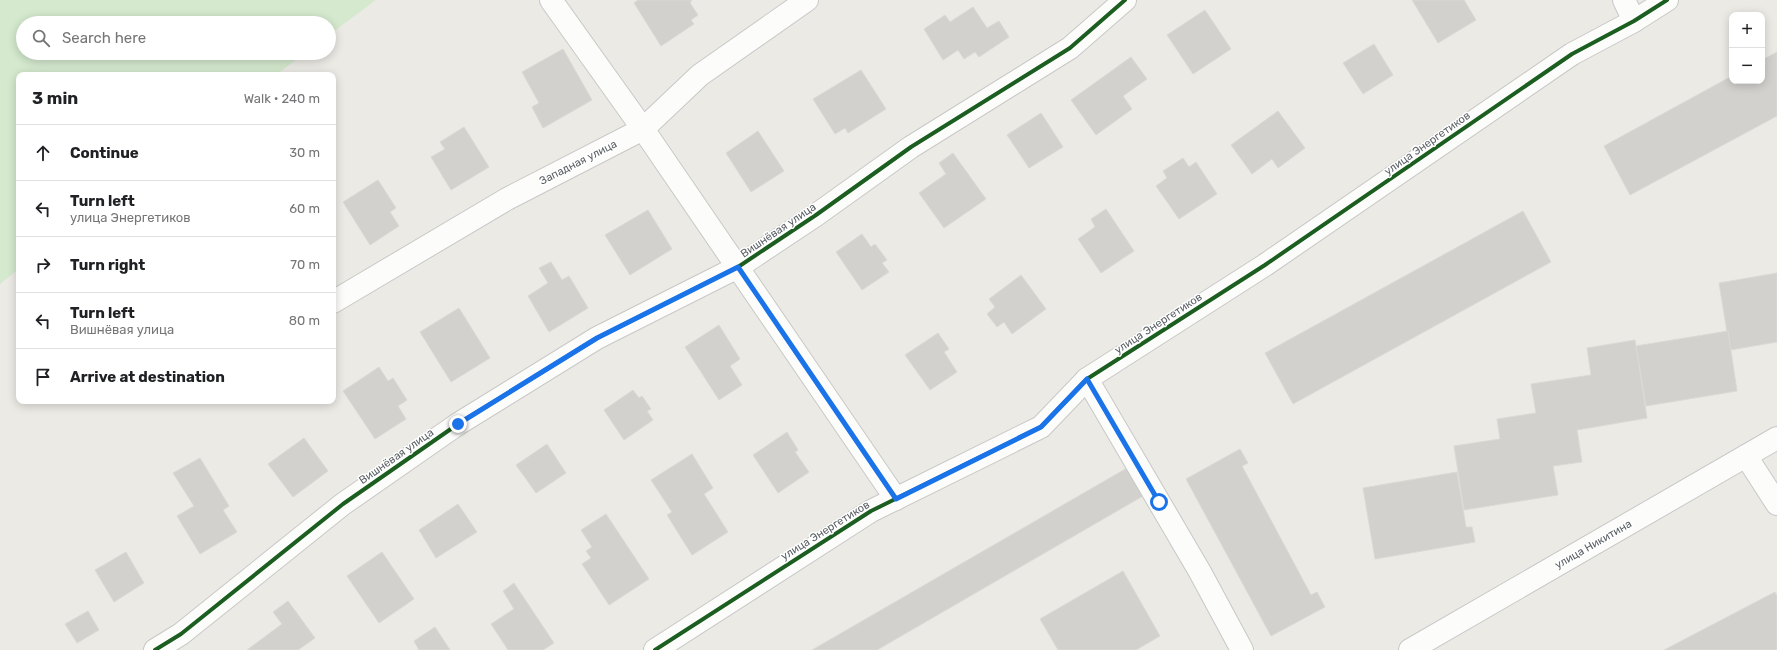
<!DOCTYPE html>
<meta charset="utf-8">
<style>
body{margin:0;font-family:Rubik,sans-serif;background:#f6f6f6;color:#202124}
.controls{position:absolute;right:12px;top:12px;display:grid;overflow:hidden;border-radius:8px;box-shadow:0 2px 10px #0003}
.controls button{width:36px;height:36px;display:grid;place-items:center;padding:0;border:0;border-bottom:1px solid #e0e0e0;background:#fff;color:#202124;font:20px sans-serif}
.stop{position:absolute;width:12px;height:12px;margin:-9px;border:3px solid #1a73e8;border-radius:50%;background:#fff}
.stop.end{background:#1a73e8;border-color:#fff;box-shadow:0 1px 4px #0008}
.list{margin:0;padding:0;list-style:none}
h2{display:flex;justify-content:space-between;align-items:center;height:52px;margin:0;padding:0 16px;font-size:17px}
h2 small{font-size:13px;font-weight:400;color:#757577}
.list li{display:grid;grid-template-columns:26px 1fr auto;gap:12px;align-items:center;box-sizing:border-box;height:56px;padding:0 16px;border-top:1px solid #e0e0e0}
.list b{display:block;font-size:15px;white-space:nowrap}
.list p{margin:0;font-size:13px;white-space:nowrap;color:#757577}
.list em{font-size:13px;font-style:normal;color:#757577}
.icon{flex:none;width:22px;height:22px;fill:none;stroke:currentColor;stroke-width:2;stroke-linecap:round;stroke-linejoin:round}
.map{position:relative;flex:none;width:1777px;height:650px;overflow:hidden}
.search{position:absolute;background:#fff;box-shadow:0 2px 10px #0003;left:16px;top:16px;width:320px;height:44px;display:flex;align-items:center;gap:10px;box-sizing:border-box;padding:0 14px;border-radius:22px;color:#757577;font-size:15px}
.panel{position:absolute;background:#fff;box-shadow:0 2px 10px #0003;left:16px;top:72px;width:320px;height:332px;border-radius:8px}
.map>svg:first-child{display:block}
.green{fill:#d4e9ce}
.building{fill:#d2d1ce;stroke:#dcd9d4}
.lines{fill:none;stroke-linecap:round;stroke-linejoin:round}
.minor-casing{stroke:#c8c8c8;stroke-width:24}
.minor{stroke:#fcfcfb;stroke-width:22}
.cycleway-casing{stroke:#fff;stroke-width:6}
.cycleway{stroke:#1b5e20;stroke-width:4}
.route{stroke:#1a73e8;stroke-width:5}
.labels{text-anchor:middle;stroke-width:3;stroke-linejoin:round;paint-order:stroke}
.street-label{font-size:11px;fill:#5b6065;stroke:#fff}
</style>
<div class="map">
<svg width="1777" height="650" viewBox="0 0 1777 650">
<rect width="100%" height="100%" fill="#eceae5"/>
<!-- green -->
<path class="green" d="M0 0H376L329 35V23H23V53H305L276 75H19V269L0 284Z"/>
<!-- building -->
<g class="building">
<path d="M638 0H692L690 3 698 15 691 20 694 24 661 46 634 3Z"/>
<path d="M1412 0H1464L1476 20 1438 43Z"/>
<path d="M973 7 987 28 999 21 1009 37 979 57 975 52 964 59 958 50 943 60 924 29 945 15 950 22Z"/>
<path d="M1205 10 1231 49 1193 74 1167 35Z"/>
<path d="M1374 44 1393 75 1363 94 1343 63Z"/>
<path d="M563 49 592 100 543 128 532 107 539 103 522 72Z"/>
<path d="M1777 52V116L1630 195 1604 146 1732 76V81H1762V60Z"/>
<path d="M1131 57 1147 79 1123 96 1132 109 1096 135 1071 100Z"/>
<path d="M861 70 886 109 848 133 845 128 835 134 813 99Z"/>
<path d="M1278 111 1305 148 1278 168 1272 159 1252 174 1231 145Z"/>
<path d="M1041 113 1063 147 1029 168 1007 135Z"/>
<path d="M464 127 489 167 451 190 431 157 445 149 440 142Z"/>
<path d="M758 131 784 171 751 192 726 153Z"/>
<path d="M953 153 986 199 944 228 919 193 946 174 939 163Z"/>
<path d="M1183 158 1189 167 1196 162 1217 194 1179 219 1156 186 1167 178 1163 171Z"/>
<path d="M378 180 396 208 390 212 399 226 370 245 343 202Z"/>
<path d="M1106 209 1134 251 1101 273 1078 239 1095 227 1091 219Z"/>
<path d="M648 210 672 249 630 275 605 235Z"/>
<path d="M1523 211 1551 262 1293 404 1265 353Z"/>
<path d="M862 234 871 247 875 244 887 260 882 263 889 272 862 290 836 252Z"/>
<path d="M551 262 562 280 569 276 588 308 549 332 528 296 548 283 539 268Z"/>
<path d="M1777 273V342L1730 350 1719 283Z"/>
<path d="M1021 275 1046 309 1012 334 1004 322 997 327 987 314 995 307 989 299Z"/>
<path d="M459 308 490 358 451 382 420 332Z"/>
<path d="M719 325 740 359 730 366 742 385 719 400 685 347Z"/>
<path d="M1728 331 1737 391 1646 406 1636 346Z"/>
<path d="M938 333 949 349 944 352 957 372 930 390 905 355Z"/>
<path d="M1635 340 1647 418 1577 430 1582 462 1553 466 1558 495 1464 510 1454 446 1500 439 1497 419 1536 413 1531 384 1591 375 1587 348Z"/>
<path d="M379 367 388 381 393 378 407 400 398 406 406 419 375 439 343 391Z"/>
<path d="M633 390 639 398 642 396 651 409 647 411 653 420 624 440 604 410Z"/>
<path d="M787 432 798 450 795 452 809 472 778 493 753 455Z"/>
<path d="M304 438 328 471 293 497 268 464Z"/>
<path d="M547 444 566 473 536 493 516 465Z"/>
<path d="M1240 449 1248 463 1242 466 1311 595 1317 592 1325 607 1271 636 1186 479Z"/>
<path d="M692 454 713 488 704 494 728 532 692 555 667 515 672 512 651 480Z"/>
<path d="M200 458 229 506 223 510 237 532 200 554 177 516 194 506 173 473Z"/>
<path d="M1127 468 1143 496 877 650H812Z"/>
<path d="M1457 472 1466 527H1472L1475 542 1375 559 1363 488Z"/>
<path d="M458 504 477 532 436 558 419 530Z"/>
<path d="M606 514 649 579 609 605 582 564 591 558 586 551 592 547 581 530Z"/>
<path d="M126 552 144 583 114 602 95 570Z"/>
<path d="M382 552 414 599 379 623 347 576Z"/>
<path d="M1123 571 1160 636 1136 650H1058L1040 619Z"/>
<path d="M514 583 554 643 543 650H508L491 624 514 609 503 591Z"/>
<path d="M1775 592 1777 596V650H1664Z"/>
<path d="M288 601 315 638 298 650H247L282 624 273 612Z"/>
<path d="M88 611 99 630 77 643 65 624Z"/>
<path d="M435 627 450 650H419L414 641Z"/>
</g>
<g class="lines">
<!-- minor casing -->
<g class="minor-casing">
<g id="minor">
<path d="M551 0 643 129 896 499"/>
<path d="M1624 0 1634 21"/>
<path d="M333 302 507 199 643 129 700 75 807 0"/>
<path d="M1087 379 1200 572 1242 650"/>
<path d="M1746 456 1777 504"/>
<path d="M155 650 181 634 343 504 458 424 597 338 738 267 816 215 911 147 1070 48 1125 0"/>
<path d="M655 650 871 511 1041 427 1087 379 1265 265 1572 54 1634 21 1667 0"/>
<path d="M1410 650 1777 438"/>
</g>
</g>
<!-- minor -->
<use href="#minor" class="minor"/>
<!-- cycleway casing -->
<g class="cycleway-casing">
<g id="cycleway">
<path d="M155 650 181 634 343 504 458 424 597 338 738 267 816 215 911 147 1070 48 1125 0"/>
<path d="M655 650 871 511 1041 427 1087 379 1265 265 1572 54 1634 21 1667 0"/>
</g>
</g>
<!-- cycleway -->
<use href="#cycleway" class="cycleway"/>
</g>
<g class="lines">
<!-- route -->
<path class="route" d="M458 424 597 338 738 267 896 499 1041 427 1087 379 1159 502"/>
</g>
<g class="labels">
<!-- street labels -->
<g class="street-label">
<text transform="translate(1427 143) rotate(-35)" y="4">улица Энергетиков</text>
<text transform="translate(578 162) rotate(-27)" y="4">Западная улица</text>
<text transform="translate(778 230) rotate(-34)" y="4">Вишнёвая улица</text>
<text transform="translate(1158 323) rotate(-33)" y="4">улица Энергетиков</text>
<text transform="translate(396 456) rotate(-35)" y="4">Вишнёвая улица</text>
<text transform="translate(825 530) rotate(-32)" y="4">улица Энергетиков</text>
<text transform="translate(1593 544) rotate(-30)" y="4">улица Никитина</text>
</g>
</g>
</svg>
<div class="controls">
<button>+</button>
<button>−</button>
</div>
<div class="stop" style="left:1159px;top:502px"></div>
<div class="stop end" style="left:458px;top:424px"></div>
<div class="search"><svg class="icon" aria-label="search" viewBox="0 0 24 24"><circle cx="10" cy="10" r="6"/><path d="M15 15l6 6"/></svg>Search here</div>
<section class="panel">
<h2>3 min<small>Walk · 240 m</small></h2>
<ul class="list">
<li><svg class="icon" aria-label="ahead" viewBox="0 0 24 24"><path d="M12 20V5M6 11l6-6 6 6"/></svg><div><b>Continue</b></div><em>30 m</em></li>
<li><svg class="icon" aria-label="left" viewBox="0 0 24 24"><path d="M17 20v-9H6M10 6l-5 5 5 5"/></svg><div><b>Turn left</b><p>улица Энергетиков</p></div><em>60 m</em></li>
<li><svg class="icon" aria-label="right" viewBox="0 0 24 24"><path d="M7 20v-9h11M14 6l5 5-5 5"/></svg><div><b>Turn right</b></div><em>70 m</em></li>
<li><svg class="icon" aria-label="left" viewBox="0 0 24 24"><path d="M17 20v-9H6M10 6l-5 5 5 5"/></svg><div><b>Turn left</b><p>Вишнёвая улица</p></div><em>80 m</em></li>
<li><svg class="icon" aria-label="arrive" viewBox="0 0 24 24"><path d="M6 21V4h12l-3 4 3 4H6"/></svg><div><b>Arrive at destination</b></div></li>
</ul>
</section>
</div>
